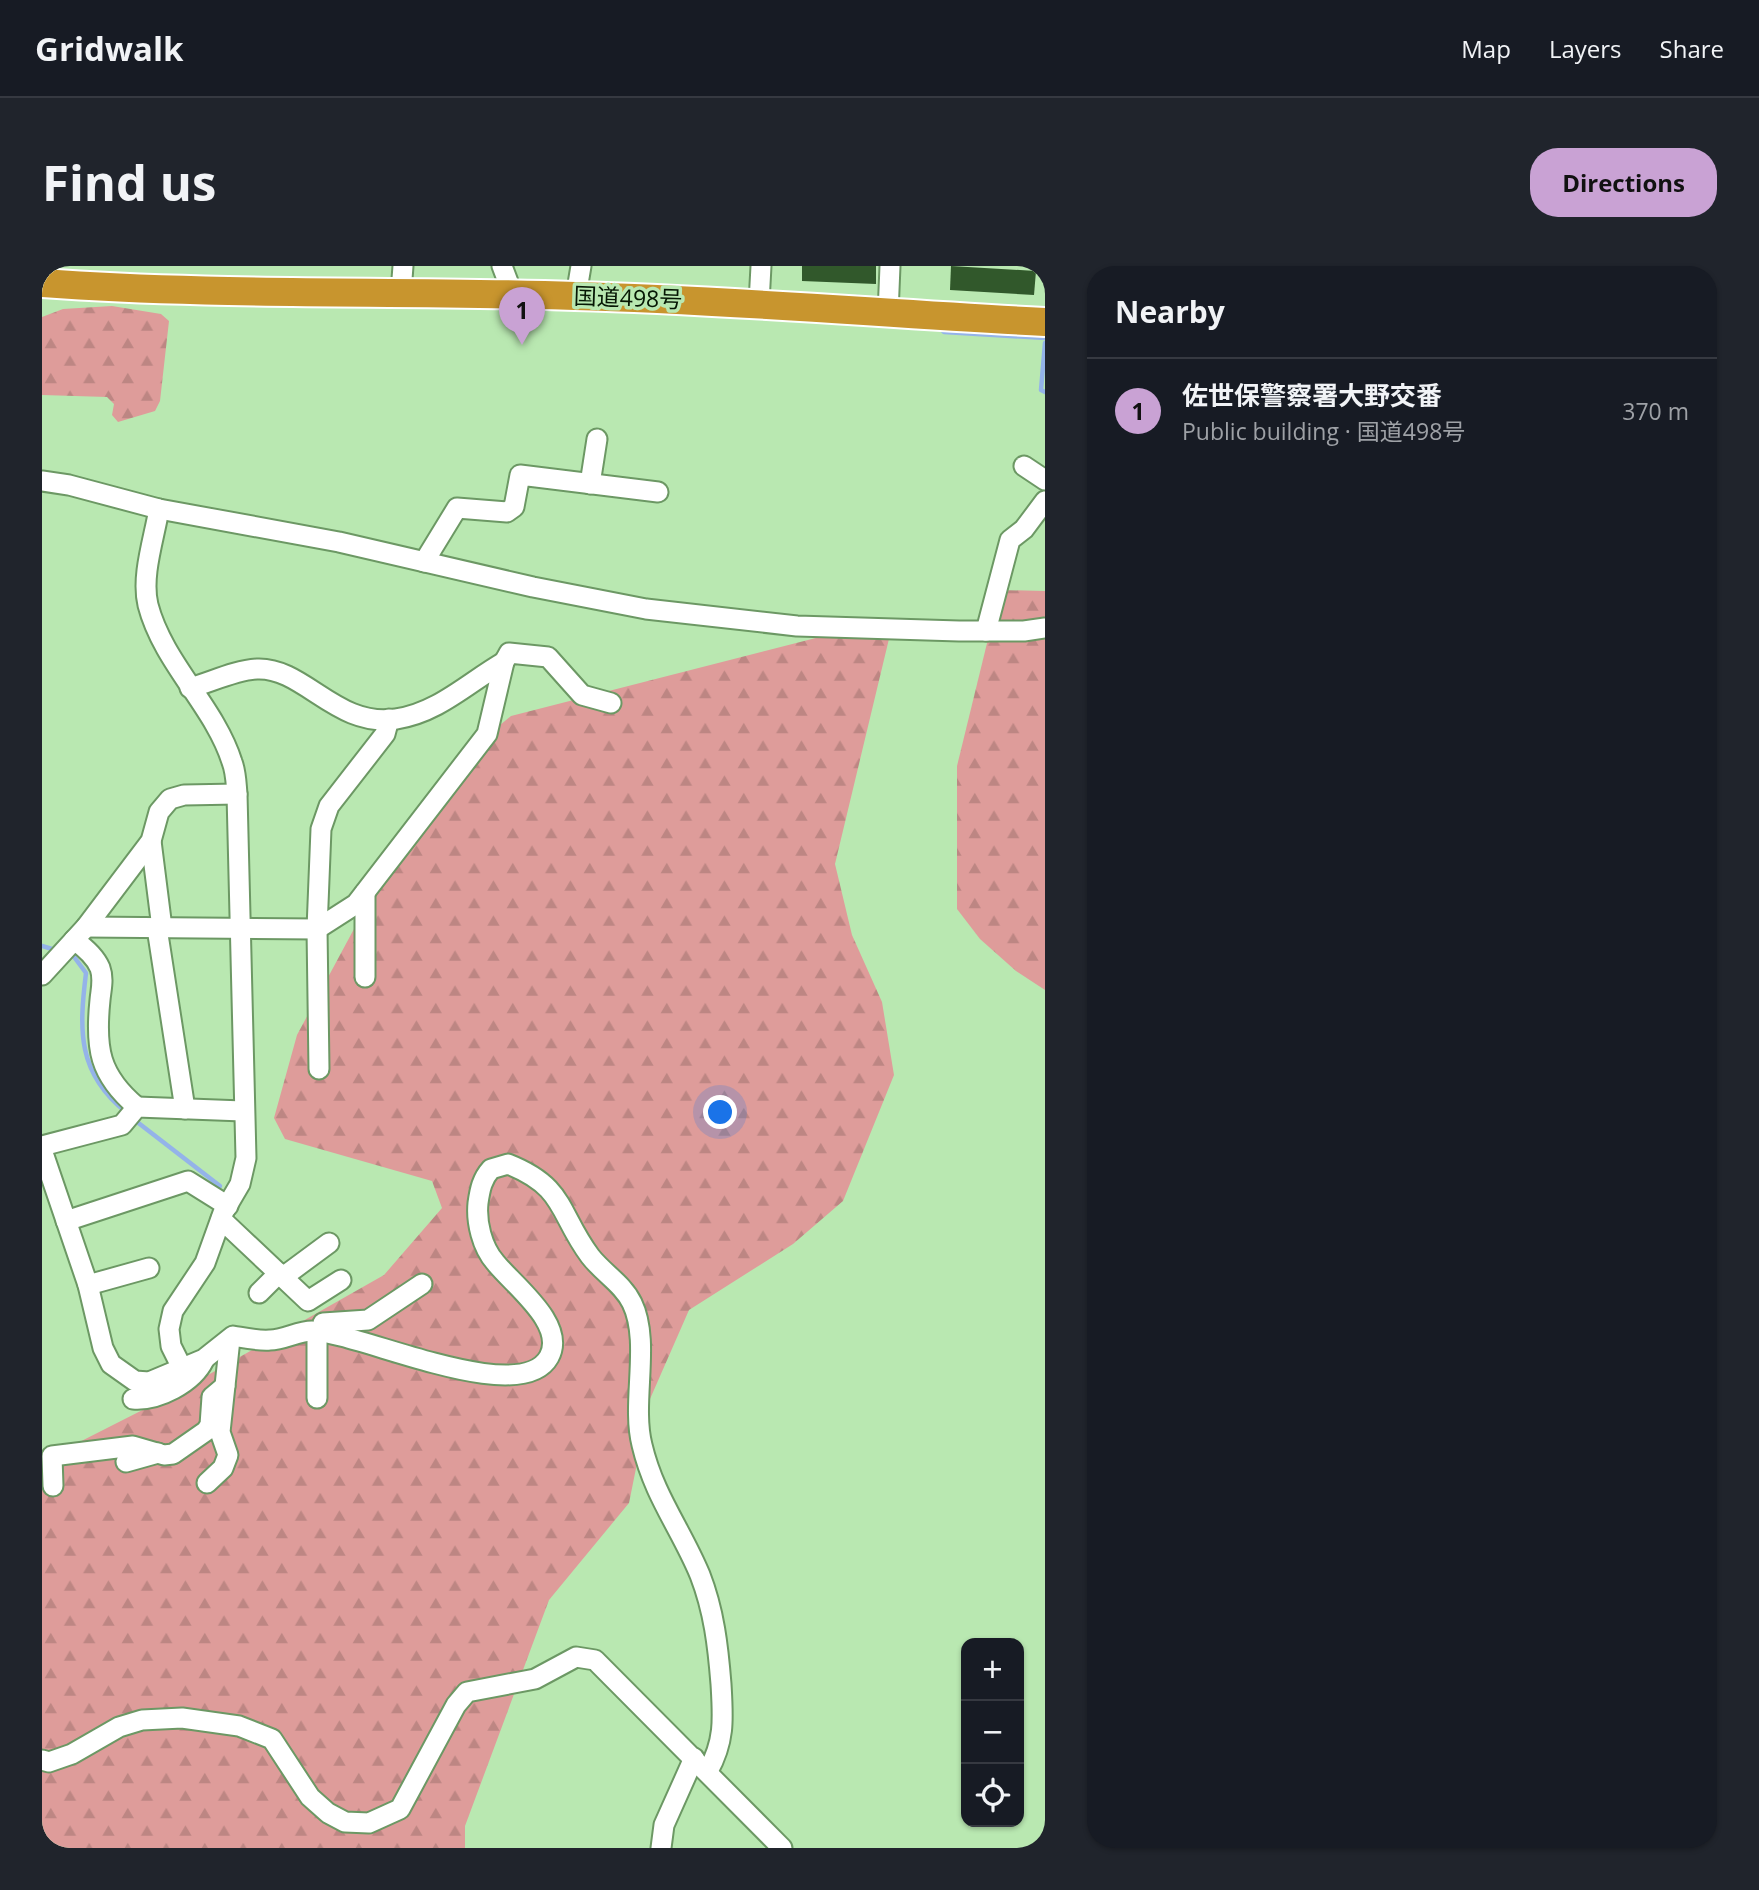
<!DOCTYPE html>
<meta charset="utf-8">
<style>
body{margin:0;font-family:"Open Sans","Noto Sans JP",sans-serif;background:#20242c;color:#f1f3f6}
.controls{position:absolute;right:21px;bottom:21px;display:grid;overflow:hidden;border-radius:14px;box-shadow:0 2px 5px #0004}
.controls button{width:63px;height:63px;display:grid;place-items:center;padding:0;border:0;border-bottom:2px solid #363941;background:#171b24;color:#f1f3f6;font:35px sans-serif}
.you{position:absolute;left:679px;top:847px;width:24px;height:24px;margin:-18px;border:5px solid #fff;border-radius:50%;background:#1a73e8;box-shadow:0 0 0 10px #1a73e833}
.badge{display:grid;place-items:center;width:46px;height:46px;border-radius:50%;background:#c9a2d4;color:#111;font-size:23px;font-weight:700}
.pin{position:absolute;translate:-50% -58px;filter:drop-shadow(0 2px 4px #0008)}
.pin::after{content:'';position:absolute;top:37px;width:24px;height:21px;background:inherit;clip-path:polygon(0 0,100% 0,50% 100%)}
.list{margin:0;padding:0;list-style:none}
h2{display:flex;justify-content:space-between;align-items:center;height:91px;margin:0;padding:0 28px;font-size:30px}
h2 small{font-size:23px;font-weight:400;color:#9ea1a6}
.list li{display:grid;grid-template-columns:46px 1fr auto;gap:21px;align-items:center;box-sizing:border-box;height:105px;padding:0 28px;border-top:2px solid #363941}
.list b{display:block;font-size:26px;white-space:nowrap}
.list p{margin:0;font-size:23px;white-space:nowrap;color:#9ea1a6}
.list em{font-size:23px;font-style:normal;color:#9ea1a6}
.icon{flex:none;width:38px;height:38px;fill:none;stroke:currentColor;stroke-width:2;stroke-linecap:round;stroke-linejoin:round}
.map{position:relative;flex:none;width:1003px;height:1582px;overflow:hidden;border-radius:28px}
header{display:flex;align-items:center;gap:42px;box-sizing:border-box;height:98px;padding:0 35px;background:#171b24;border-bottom:2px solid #363941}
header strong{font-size:33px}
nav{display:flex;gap:38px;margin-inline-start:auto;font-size:24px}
.intro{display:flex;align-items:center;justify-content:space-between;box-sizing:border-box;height:168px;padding:0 42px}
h1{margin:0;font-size:49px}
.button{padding:18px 32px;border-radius:28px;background:#c9a2d4;color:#111;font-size:24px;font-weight:700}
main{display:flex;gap:42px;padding:0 42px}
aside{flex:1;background:#171b24;border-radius:28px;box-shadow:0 2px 5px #0004}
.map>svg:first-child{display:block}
.forest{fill:url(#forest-firs)}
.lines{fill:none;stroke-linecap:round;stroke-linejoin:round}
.stream{stroke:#94b3e9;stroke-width:4.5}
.building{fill:#31582b}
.minor-casing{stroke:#6c9864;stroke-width:23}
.highway-casing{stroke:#fff;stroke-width:32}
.minor{stroke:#fff;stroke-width:19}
.highway{stroke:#c8952e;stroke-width:28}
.labels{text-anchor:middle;stroke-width:7;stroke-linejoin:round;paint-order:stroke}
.street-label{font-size:23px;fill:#061704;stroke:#b9e8b1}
</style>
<header>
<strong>Gridwalk</strong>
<nav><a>Map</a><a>Layers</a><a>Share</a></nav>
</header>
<div class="intro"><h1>Find us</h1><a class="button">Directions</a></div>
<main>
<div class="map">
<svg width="1003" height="1582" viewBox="0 0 1003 1582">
<defs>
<pattern id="forest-firs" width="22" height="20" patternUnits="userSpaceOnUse" patternTransform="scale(1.75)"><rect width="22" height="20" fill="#de9c9a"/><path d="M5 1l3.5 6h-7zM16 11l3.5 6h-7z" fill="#bd8683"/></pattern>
</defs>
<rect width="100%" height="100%" fill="#b9e8b1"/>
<!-- forest -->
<g class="forest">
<path d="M70 40 119 48 127 55 118 135 113 145 76 156 70 149 72 138 65 131 0 129V51L21 43Z"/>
<path d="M958 324 1003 325V724L974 705 938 673 915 643V500Z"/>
<path d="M852 352 793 598 810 669 840 736 852 809 801 935 751 978 647 1044 608 1133 587 1237 507 1334 423 1560V1582H0V1195L136 1126 342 1009 400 942 390 915 243 873 232 852 255 769 327 635 422 489 469 450Z"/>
</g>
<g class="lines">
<!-- stream -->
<g class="stream">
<path d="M815 31 834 34"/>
<path d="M897 61 902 66 1003 72"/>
<path d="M1003 77 999 124 1003 126"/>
<path d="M0 680 10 683"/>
<path d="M30 688 44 707C37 764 35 807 84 846"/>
<path d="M90 852 178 920"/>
</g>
</g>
<!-- building -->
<g class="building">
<path d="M760 0H834V18L760 15Z"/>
<path d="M909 0 994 5 992 29 908 24Z"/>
</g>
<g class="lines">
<!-- minor casing -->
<g class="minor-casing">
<g id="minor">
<path d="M460 0 471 29"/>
<path d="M359 26 361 0"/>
<path d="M534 30 539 0"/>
<path d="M717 37 719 0"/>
<path d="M846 48 848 0"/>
<path d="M982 200 1003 214"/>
<path d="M0 215 27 219 117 243 297 276 491 321 604 343 755 360 917 365H982L1003 362"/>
<path d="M548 218 555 173"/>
<path d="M117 243C112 273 99 310 106 339 121 397 173 441 190 496 194 506 194 517 195 528L204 892 198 918 181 947 163 997 131 1045 127 1063 129 1080 139 1100"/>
<path d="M382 296 415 242 465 246 472 241 478 209 616 226"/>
<path d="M944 365 968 274 982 263 1003 235"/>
<path d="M462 396 467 387 506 391 540 429 569 437"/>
<path d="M109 575 120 662"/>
<path d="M323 627V711"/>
<path d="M44 661 275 663 314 638 445 468 462 396C427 416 396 447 354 453 294 462 262 401 215 403 194 404 169 416 148 422"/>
<path d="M115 662 143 843"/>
<path d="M32 674C42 681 53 690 58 702 62 713 59 723 58 734 53 782 57 809 95 841"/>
<path d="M0 709 44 661 109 575 117 546 128 533 142 529 195 528"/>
<path d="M277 803 275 663 279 563 287 540 343 468 347 453"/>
<path d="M0 880 80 859 95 841 201 845"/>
<path d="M0 884 46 1019 61 1082 69 1098 93 1115 107 1116 162 1093 191 1070C203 1072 216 1075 228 1074 242 1074 256 1065 270 1065 317 1066 478 1143 507 1091 525 1058 471 1019 453 996 440 981 434 956 436 937 438 923 440 913 449 903L466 898C524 921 516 947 548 990 561 1007 581 1018 590 1037 609 1076 589 1136 600 1179 612 1230 639 1263 658 1309 672 1345 676 1380 679 1418 681 1452 683 1475 666 1505"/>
<path d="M179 953 266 1035 299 1014"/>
<path d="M24 955 146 915 186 940"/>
<path d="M241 1011 287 977"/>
<path d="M46 1019 107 1002"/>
<path d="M217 1027 237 1007"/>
<path d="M281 1057 326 1054 380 1018"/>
<path d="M275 1067V1132"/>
<path d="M91 1133C116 1135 151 1117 162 1094"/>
<path d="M84 1196 116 1187"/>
<path d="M165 1217 181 1202 186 1189 178 1166 188 1073"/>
<path d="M11 1220 10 1190 91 1180 122 1189 131 1188 164 1165 168 1159 170 1131 183 1120"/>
<path d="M0 1494 7 1496 30 1488 77 1461 100 1454 140 1452 197 1460 230 1473 268 1531 286 1547 303 1556 327 1557 358 1543 414 1439 425 1426 493 1413 534 1391 553 1394 740 1582"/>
<path d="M619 1582 622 1559 652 1492"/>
</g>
</g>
<!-- highway casing -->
<g class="highway-casing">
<path id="highway" d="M0 17C177 30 356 24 533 30 690 34 846 48 1003 56"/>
</g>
<!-- minor -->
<use href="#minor" class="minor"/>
<!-- highway -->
<use href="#highway" class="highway"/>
</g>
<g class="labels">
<!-- street labels -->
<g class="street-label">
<text transform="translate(586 32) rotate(2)" y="8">国道498号</text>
</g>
</g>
</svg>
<div class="controls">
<button>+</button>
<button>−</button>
<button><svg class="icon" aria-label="locate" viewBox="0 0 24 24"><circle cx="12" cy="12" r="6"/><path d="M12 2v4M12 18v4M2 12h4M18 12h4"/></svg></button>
</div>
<div class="you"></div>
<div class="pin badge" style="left:480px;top:79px">1</div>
</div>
<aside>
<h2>Nearby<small></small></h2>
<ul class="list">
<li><span class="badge">1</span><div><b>佐世保警察署大野交番</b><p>Public building · 国道498号</p></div><em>370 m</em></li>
</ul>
</aside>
</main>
